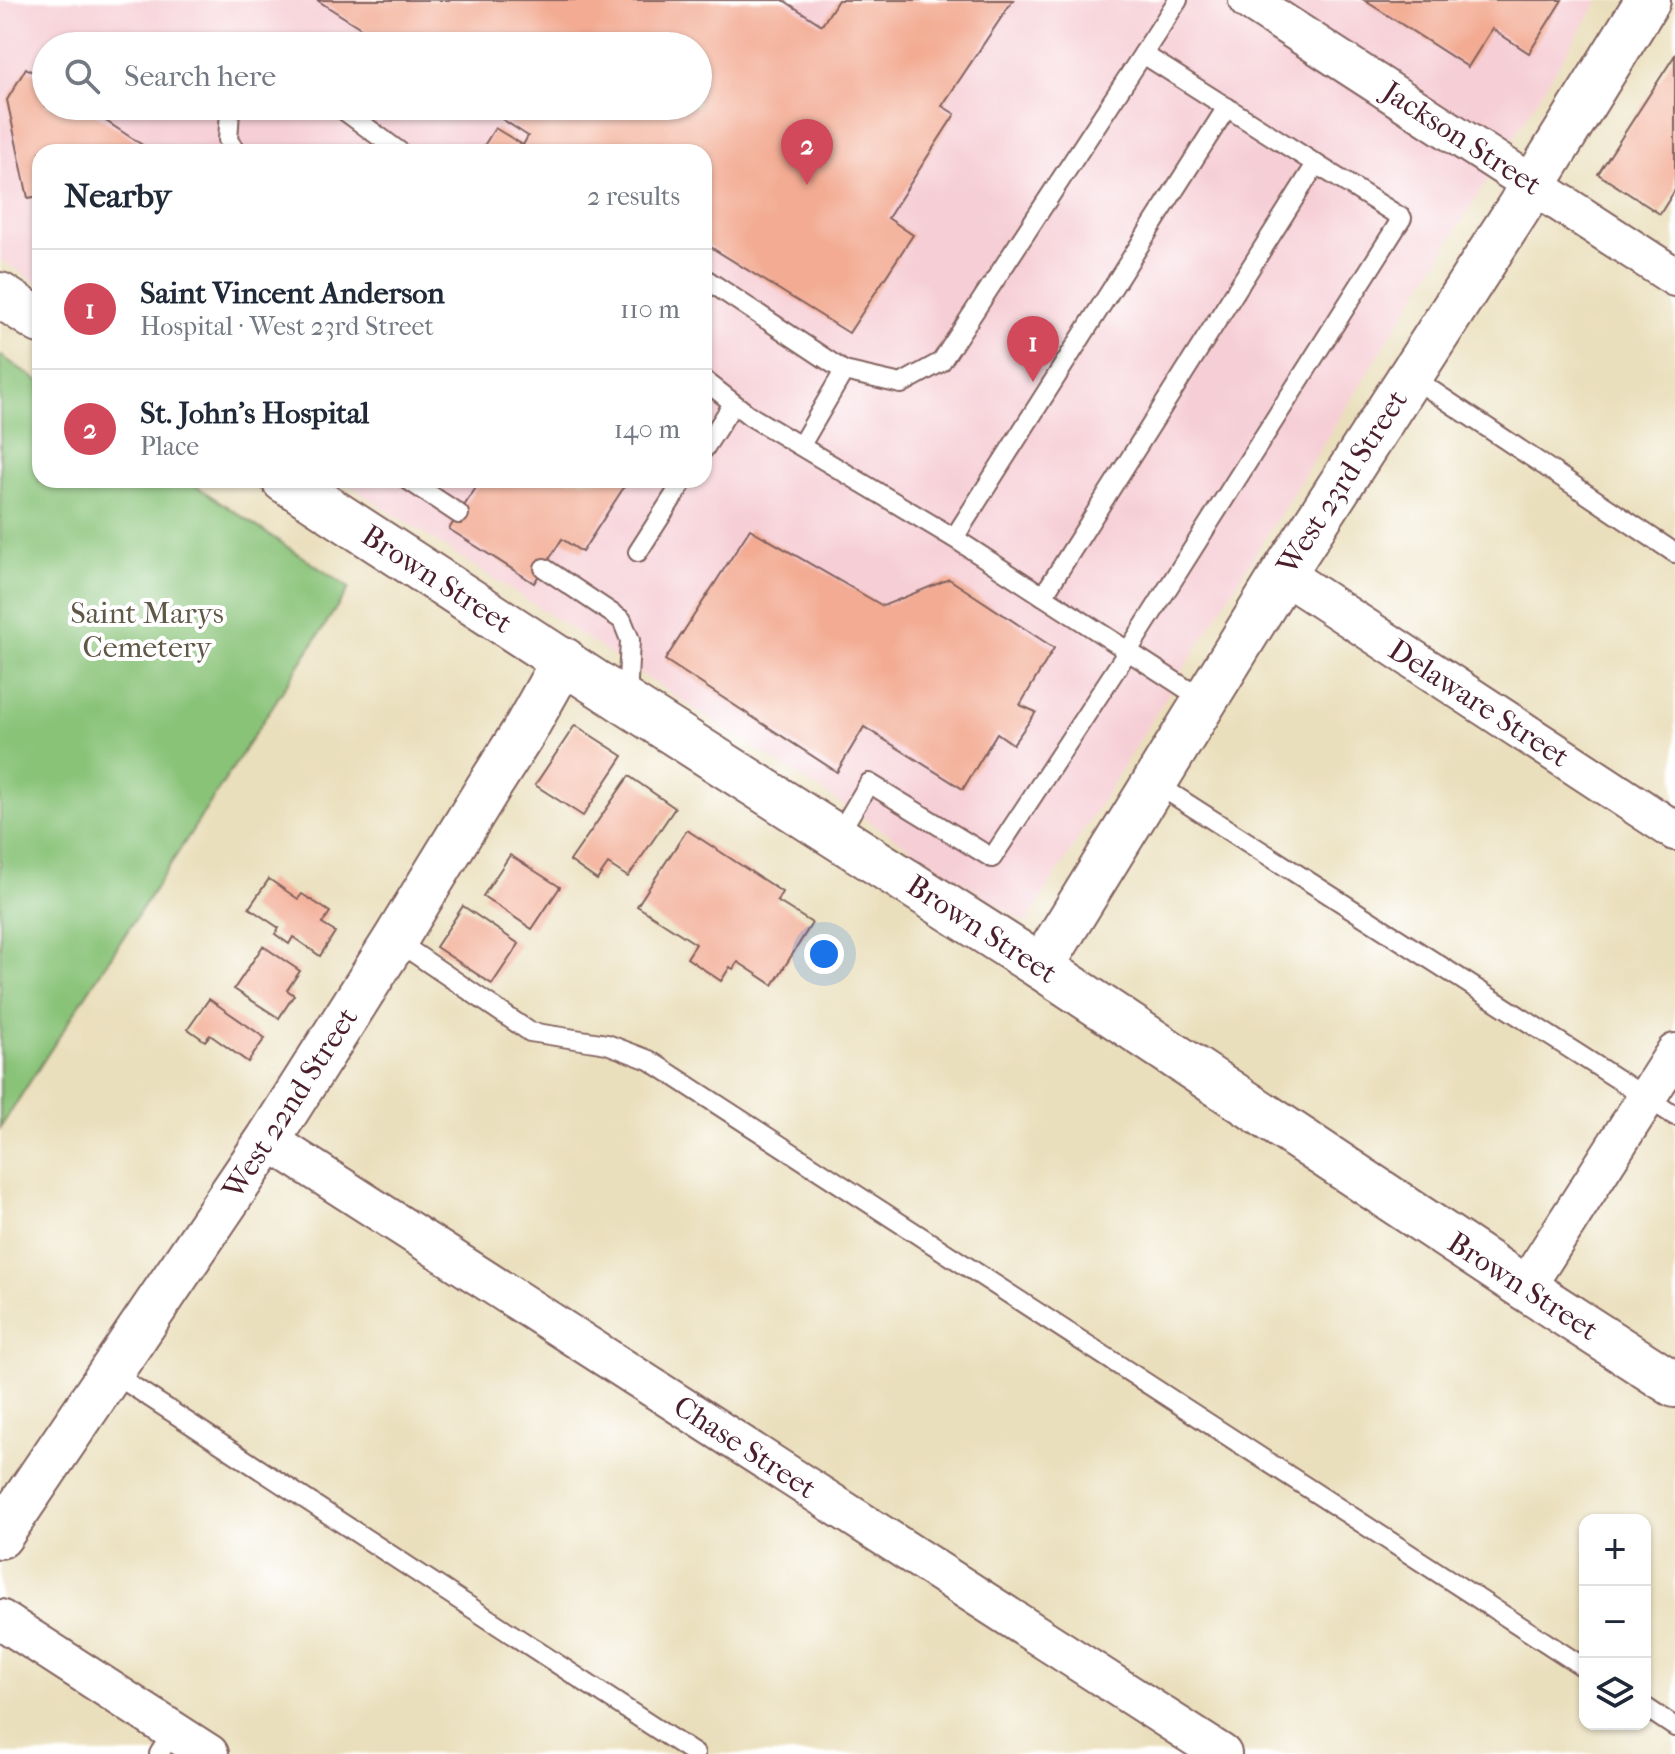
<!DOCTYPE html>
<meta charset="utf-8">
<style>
body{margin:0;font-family:"IM FELL French Canon",serif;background:#f6f6f7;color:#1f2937}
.controls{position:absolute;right:24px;bottom:24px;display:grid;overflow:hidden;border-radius:16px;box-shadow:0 2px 6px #0004}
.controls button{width:72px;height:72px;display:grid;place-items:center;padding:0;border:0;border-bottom:2px solid #e0e1e3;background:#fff;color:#1f2937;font:40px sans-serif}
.you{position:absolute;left:824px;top:954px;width:28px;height:28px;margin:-20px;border:6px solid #fff;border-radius:50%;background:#1a73e8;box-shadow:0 0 0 12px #1a73e833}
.badge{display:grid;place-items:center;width:52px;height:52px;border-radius:50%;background:#d1495b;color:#fff;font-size:26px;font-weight:700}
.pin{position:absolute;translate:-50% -66px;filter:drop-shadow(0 2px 4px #0008)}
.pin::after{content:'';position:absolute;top:42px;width:28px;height:24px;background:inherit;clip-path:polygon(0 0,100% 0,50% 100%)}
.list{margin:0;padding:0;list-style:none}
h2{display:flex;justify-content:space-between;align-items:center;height:104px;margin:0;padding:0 32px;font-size:34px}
h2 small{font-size:26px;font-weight:400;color:#747a83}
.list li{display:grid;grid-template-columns:52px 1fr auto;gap:24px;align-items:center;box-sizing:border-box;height:120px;padding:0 32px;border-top:2px solid #e0e1e3}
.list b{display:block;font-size:30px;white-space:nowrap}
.list p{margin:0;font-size:26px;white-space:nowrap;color:#747a83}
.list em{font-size:26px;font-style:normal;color:#747a83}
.icon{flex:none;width:44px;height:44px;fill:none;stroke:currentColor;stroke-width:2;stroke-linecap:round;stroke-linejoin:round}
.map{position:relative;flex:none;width:1675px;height:1754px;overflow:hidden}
.search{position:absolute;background:#fff;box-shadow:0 2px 6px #0004;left:32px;top:32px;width:680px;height:88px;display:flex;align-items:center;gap:20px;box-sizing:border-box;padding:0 28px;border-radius:44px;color:#747a83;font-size:30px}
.panel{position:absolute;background:#fff;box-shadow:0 2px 6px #0004;left:32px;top:144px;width:680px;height:344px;border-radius:24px}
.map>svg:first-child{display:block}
.built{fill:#f6cfd6;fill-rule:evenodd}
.green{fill:#89c378;stroke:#6a7152;stroke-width:2}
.building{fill:#f3ab93}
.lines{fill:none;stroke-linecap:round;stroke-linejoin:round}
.service-casing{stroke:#82625e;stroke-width:22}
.minor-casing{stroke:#82625e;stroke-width:42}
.tertiary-casing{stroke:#82625e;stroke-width:48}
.service{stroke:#fff;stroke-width:18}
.minor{stroke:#fff;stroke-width:38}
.tertiary{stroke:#fff;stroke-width:44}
.labels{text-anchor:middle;stroke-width:8;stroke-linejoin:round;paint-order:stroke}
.street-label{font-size:30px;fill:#4a1f2b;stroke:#fff}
.park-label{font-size:30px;fill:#605846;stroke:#fff}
</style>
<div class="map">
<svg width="1675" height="1754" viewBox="0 0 1675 1754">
<rect width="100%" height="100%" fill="#fff"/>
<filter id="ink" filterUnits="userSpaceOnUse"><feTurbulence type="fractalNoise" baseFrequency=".0125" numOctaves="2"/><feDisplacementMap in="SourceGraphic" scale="16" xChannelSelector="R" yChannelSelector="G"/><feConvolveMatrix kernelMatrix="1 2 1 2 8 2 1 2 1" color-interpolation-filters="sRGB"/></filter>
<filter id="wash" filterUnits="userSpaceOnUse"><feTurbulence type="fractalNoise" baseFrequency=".006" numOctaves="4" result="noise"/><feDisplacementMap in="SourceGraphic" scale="32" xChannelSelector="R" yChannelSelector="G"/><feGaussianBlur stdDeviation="1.8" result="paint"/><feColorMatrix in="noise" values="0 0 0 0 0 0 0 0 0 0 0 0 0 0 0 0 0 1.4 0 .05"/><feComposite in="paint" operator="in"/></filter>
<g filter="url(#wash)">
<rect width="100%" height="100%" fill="#eadfbc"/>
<!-- built -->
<path class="built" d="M0 0H1599L1026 923 341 480H704V152H40V285L0 259ZM46 46H698V106H46Z"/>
<!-- green -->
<path class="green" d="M0 355 40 382V480H187L349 588 0 1128Z"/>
<g id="blocks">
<!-- building -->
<g class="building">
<path d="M317 0H783L822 25 838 0H1013L942 106 955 114 888 218 913 235 849 333 704 243V152H480L495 128 523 145 528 136 482 106H698V46H389Z"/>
<path d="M1364 0H1562L1529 53 1492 29 1468 67Z"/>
<path d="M1675 55V190L1660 214 1598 174Z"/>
<path d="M26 68 46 81V106H83L153 152H40V196L28 198 7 100Z"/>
<path d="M481 480H626L628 481 582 552 562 539 534 583 449 529Z"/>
<path d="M750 529 883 606 949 579 1054 648 1020 705 1036 712 1013 744 997 733 963 789 864 727 837 772 665 660Z"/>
<path d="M575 725 623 756 583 816 535 785Z"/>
<path d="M629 776 675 808 628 877 608 864 597 880 570 861Z"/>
<path d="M687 830 782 892 777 901 812 923 773 985 738 962 733 969 730 967 721 981 687 958 696 944 637 906Z"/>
<path d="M510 855 560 887 532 929 483 896Z"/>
<path d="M269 879 298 899 302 894 330 912 322 924 335 932 320 956 293 937 289 944 275 934 279 928 249 908Z"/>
<path d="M463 906 519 944 492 984 436 947Z"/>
<path d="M263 946 300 971 287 990 294 995 279 1018 234 989Z"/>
<path d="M209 999 265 1038 248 1062 210 1035 205 1041 188 1029Z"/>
</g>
</g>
</g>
<g filter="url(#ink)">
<use href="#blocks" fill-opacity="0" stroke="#82625e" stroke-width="2"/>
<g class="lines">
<!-- service casing -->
<g class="service-casing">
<g id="service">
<path d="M1178 0 1143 54 1316 164"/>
<path d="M232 106 230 111 228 140 236 152"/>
<path d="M338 106 400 152"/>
<path d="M704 278 844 371"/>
<path d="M1410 376 1675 553"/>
<path d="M704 380 750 416 954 538 1205 701"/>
<path d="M801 445 844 371 901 384 941 362 1143 54"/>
<path d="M704 449 733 404"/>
<path d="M408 480 459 514"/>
<path d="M954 538 1227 107"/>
<path d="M638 552 684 480"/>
<path d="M544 568 622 620 630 640 627 700"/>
<path d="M1155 783 1675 1116"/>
<path d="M837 837 869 783 992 858 1128 651 1402 218 1316 164 1043 596"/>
<path d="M395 940 530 1032 607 1044 649 1060 1585 1668"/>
<path d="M111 1372 695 1754"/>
<path d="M1645 1707 1675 1727"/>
<path d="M159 1754 173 1731"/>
</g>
</g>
<!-- minor casing -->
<g class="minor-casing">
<g id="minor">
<path d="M1248 0 1675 277"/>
<path d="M1283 574 1675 831"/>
<path d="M268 1140 1222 1754"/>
<path d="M1525 1288 1675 1053"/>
<path d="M0 1619 209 1754"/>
</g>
</g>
<!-- tertiary casing -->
<g class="tertiary-casing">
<g id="tertiary">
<path d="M0 295 40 321"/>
<path d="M284 480 627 703 1041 967 1525 1288 1675 1385"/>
<path d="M1041 967 1283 574 1534 184 1648 0"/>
<path d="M0 1536 268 1140 395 940 488 788 523 733 564 660"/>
</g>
</g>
<!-- service -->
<use href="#service" class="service"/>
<!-- minor -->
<use href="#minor" class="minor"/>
<!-- tertiary -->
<use href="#tertiary" class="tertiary"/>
</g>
</g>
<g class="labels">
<!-- street labels -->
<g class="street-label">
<text transform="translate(1462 138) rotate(33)" y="10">Jackson Street</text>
<text transform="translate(1342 482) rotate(-57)" y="10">West 23rd Street</text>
<text transform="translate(437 579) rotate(33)" y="10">Brown Street</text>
<text transform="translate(1479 703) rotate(33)" y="10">Delaware Street</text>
<text transform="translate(982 929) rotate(33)" y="10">Brown Street</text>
<text transform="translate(290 1103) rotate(-57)" y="10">West 22nd Street</text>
<text transform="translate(1523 1286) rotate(33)" y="10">Brown Street</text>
<text transform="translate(745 1447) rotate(33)" y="10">Chase Street</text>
</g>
<!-- park labels -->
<g class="park-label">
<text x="147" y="623">Saint Marys<tspan x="147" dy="34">Cemetery</tspan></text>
</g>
</g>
</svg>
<div class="controls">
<button>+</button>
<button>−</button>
<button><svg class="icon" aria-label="layers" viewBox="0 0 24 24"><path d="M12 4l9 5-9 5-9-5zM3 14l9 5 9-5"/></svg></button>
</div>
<div class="you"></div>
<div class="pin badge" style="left:1033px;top:382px">1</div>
<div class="pin badge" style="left:807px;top:185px">2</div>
<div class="search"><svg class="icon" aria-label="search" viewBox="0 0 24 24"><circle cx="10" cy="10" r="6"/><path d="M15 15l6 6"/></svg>Search here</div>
<section class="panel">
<h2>Nearby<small>2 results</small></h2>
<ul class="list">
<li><span class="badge">1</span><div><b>Saint Vincent Anderson</b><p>Hospital · West 23rd Street</p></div><em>110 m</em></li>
<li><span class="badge">2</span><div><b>St. John's Hospital</b><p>Place</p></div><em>140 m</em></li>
</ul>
</section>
</div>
